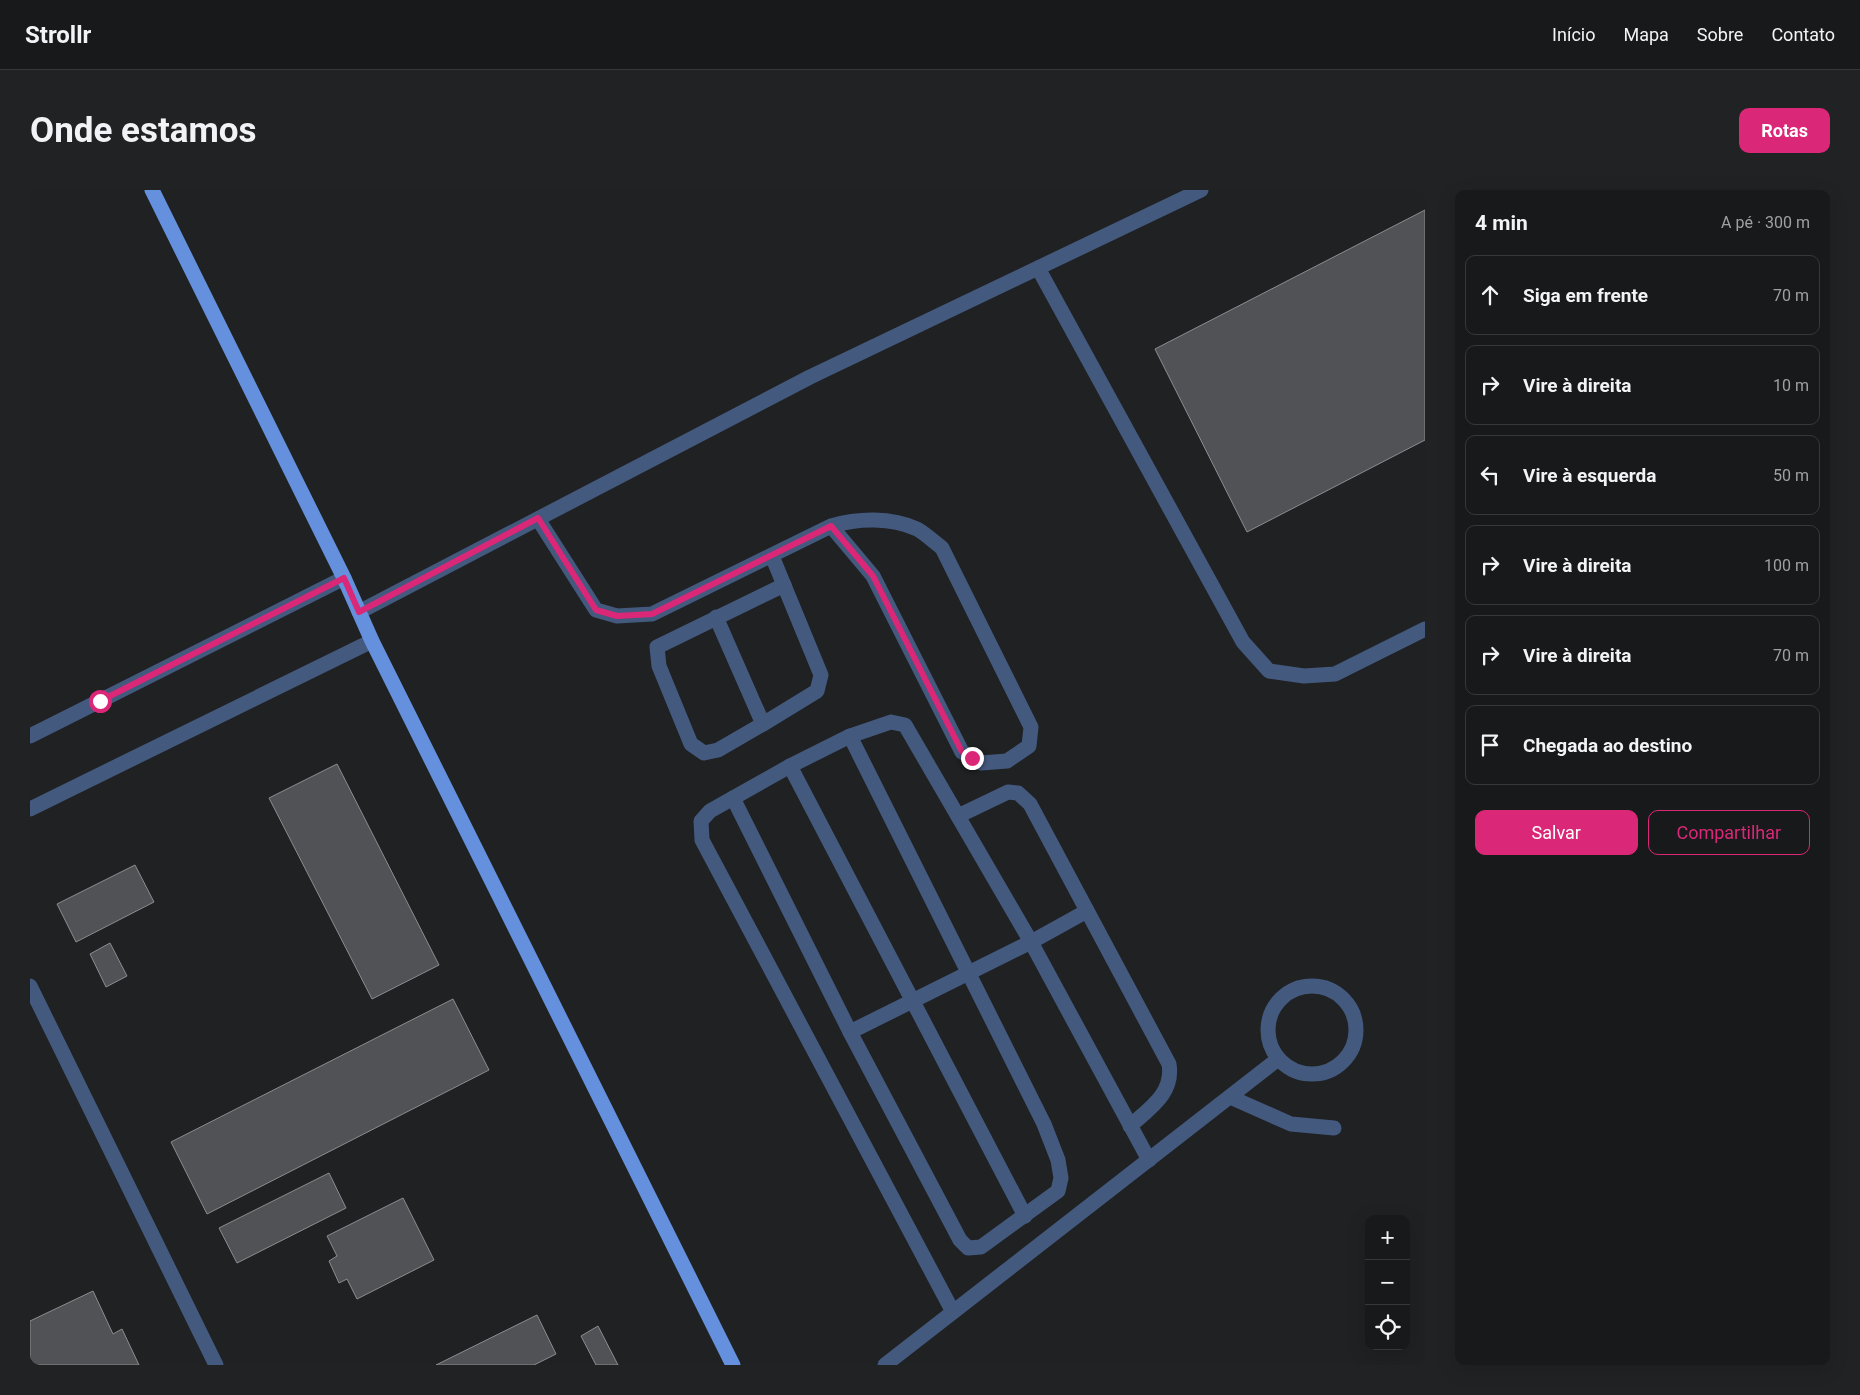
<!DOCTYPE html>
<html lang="pt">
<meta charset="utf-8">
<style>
body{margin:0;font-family:Roboto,sans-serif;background:#202223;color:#f1f3f6}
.controls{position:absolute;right:15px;bottom:15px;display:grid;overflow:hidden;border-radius:10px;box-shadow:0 5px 20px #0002}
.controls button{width:45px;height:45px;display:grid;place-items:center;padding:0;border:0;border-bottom:1px solid #363839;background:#17191a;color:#f1f3f6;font:25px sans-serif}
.stop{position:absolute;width:15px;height:15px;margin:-11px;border:4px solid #db2777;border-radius:50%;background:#fff}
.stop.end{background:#db2777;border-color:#fff;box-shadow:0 1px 5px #0008}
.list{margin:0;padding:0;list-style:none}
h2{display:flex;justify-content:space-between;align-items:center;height:65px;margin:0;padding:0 20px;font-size:21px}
h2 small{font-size:16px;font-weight:400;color:#9ea0a2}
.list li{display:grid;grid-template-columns:32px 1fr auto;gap:15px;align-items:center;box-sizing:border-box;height:80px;margin:0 10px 10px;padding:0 10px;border:1px solid #363839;border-radius:10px}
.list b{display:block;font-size:19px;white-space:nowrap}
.list em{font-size:16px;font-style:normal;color:#9ea0a2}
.actions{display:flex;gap:10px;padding:15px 20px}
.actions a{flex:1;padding:11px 0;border:1px solid #db2777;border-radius:10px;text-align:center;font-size:18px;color:#db2777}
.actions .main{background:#db2777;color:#fff}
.icon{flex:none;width:28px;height:28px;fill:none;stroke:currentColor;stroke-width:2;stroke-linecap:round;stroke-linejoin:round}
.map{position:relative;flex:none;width:1395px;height:1175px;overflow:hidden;border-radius:10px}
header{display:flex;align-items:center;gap:30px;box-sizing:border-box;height:70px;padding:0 25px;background:#17191a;border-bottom:1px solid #363839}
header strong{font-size:24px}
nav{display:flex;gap:28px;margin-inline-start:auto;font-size:18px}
.intro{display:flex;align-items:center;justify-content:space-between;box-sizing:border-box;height:120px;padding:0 30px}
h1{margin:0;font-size:35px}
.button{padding:12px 22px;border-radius:10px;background:#db2777;color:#fff;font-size:18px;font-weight:700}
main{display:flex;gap:30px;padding:0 30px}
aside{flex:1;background:#17191a;border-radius:10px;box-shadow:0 5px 20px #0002}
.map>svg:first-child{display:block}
.building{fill:#515255;stroke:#8c8d91}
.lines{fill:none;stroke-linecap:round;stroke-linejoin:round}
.minor{stroke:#44597e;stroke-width:15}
.major{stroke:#6490dd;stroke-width:15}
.route{stroke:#db2777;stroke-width:6}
</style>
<header>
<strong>Strollr</strong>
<nav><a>Início</a><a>Mapa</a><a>Sobre</a><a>Contato</a></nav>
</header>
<div class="intro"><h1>Onde estamos</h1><a class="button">Rotas</a></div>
<main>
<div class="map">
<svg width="1395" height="1175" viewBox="0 0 1395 1175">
<rect width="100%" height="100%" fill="#1f2123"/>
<!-- building -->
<g class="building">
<path d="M1395 20V250L1217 342 1125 159Z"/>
<path d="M307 574 409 775 342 809 239 608Z"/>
<path d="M105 675 124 712 46 752 27 714Z"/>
<path d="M80 753 97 786 76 797 60 764Z"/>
<path d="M423 809 459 880 177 1024 141 952Z"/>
<path d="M299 983 316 1018 207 1073 189 1038Z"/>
<path d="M373 1008 404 1070 327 1109 317 1089 309 1093 299 1071 307 1066 297 1046Z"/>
<path d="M63 1101 83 1144 92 1139 109 1175H0V1131Z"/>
<path d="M507 1125 526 1164 504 1175H406Z"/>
<path d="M568 1136 588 1175H566L551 1146Z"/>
</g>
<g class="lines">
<!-- minor -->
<g class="minor">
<path d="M1008 78 1213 452 1239 481 1274 486 1305 484 1395 439"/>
<path d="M508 329 566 420 587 426 622 424 801 336C828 328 861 327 887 339 896 344 904 352 912 358L1001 537 999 556 977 571 951 573 932 562 843 386 801 336"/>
<path d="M329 422 780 187 1171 0"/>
<path d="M686 427 733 534 787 501 791 485 742 366"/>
<path d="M733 534 688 560 674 563 661 554 629 476 627 457 754 395"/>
<path d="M0 546 314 388"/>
<path d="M760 576 995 1026"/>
<path d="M703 608 820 842 930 1050 938 1058 951 1057 1028 1001 1031 988 1028 970 1014 934 820 546"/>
<path d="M0 619 342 451"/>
<path d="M928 626 978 602 988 603 1000 614 1139 874C1144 903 1120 918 1100 936"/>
<path d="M0 796 186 1175"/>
<circle cx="1282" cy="840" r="44"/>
<path d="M820 842 1001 752 1057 721"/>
<path d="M1200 907 1261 934 1304 938"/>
<path d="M923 1122 672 650 671 631 680 621 760 576 820 546 861 532 875 535 1001 752 1119 970"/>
<path d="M855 1175 1248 869"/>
</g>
<!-- major -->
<path class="major" d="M122 0 314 388 342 451 703 1175"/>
</g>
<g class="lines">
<!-- route -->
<path class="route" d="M70 511 314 388 329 422 508 328 566 420 587 426 622 424 801 336 843 386 932 562 942 568"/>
</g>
</svg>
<div class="controls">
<button>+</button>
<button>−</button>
<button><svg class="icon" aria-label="locate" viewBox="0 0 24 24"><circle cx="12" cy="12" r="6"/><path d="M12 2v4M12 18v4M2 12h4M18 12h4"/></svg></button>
</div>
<div class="stop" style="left:70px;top:511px"></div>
<div class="stop end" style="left:942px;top:568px"></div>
</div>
<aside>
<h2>4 min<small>A pé · 300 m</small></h2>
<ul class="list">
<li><svg class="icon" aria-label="ahead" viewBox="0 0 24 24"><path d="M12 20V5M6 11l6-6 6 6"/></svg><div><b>Siga em frente</b></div><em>70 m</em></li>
<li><svg class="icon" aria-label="right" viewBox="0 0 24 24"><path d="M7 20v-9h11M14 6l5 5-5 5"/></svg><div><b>Vire à direita</b></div><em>10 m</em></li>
<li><svg class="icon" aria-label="left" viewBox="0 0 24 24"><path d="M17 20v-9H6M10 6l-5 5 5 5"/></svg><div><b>Vire à esquerda</b></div><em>50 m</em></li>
<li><svg class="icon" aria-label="right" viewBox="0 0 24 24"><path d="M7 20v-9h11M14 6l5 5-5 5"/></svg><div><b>Vire à direita</b></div><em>100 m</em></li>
<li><svg class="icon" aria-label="right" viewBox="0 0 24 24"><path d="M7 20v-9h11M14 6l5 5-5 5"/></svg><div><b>Vire à direita</b></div><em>70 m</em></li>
<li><svg class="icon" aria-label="arrive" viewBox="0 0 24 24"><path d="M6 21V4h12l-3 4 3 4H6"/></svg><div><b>Chegada ao destino</b></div></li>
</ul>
<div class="actions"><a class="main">Salvar</a><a>Compartilhar</a></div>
</aside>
</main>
